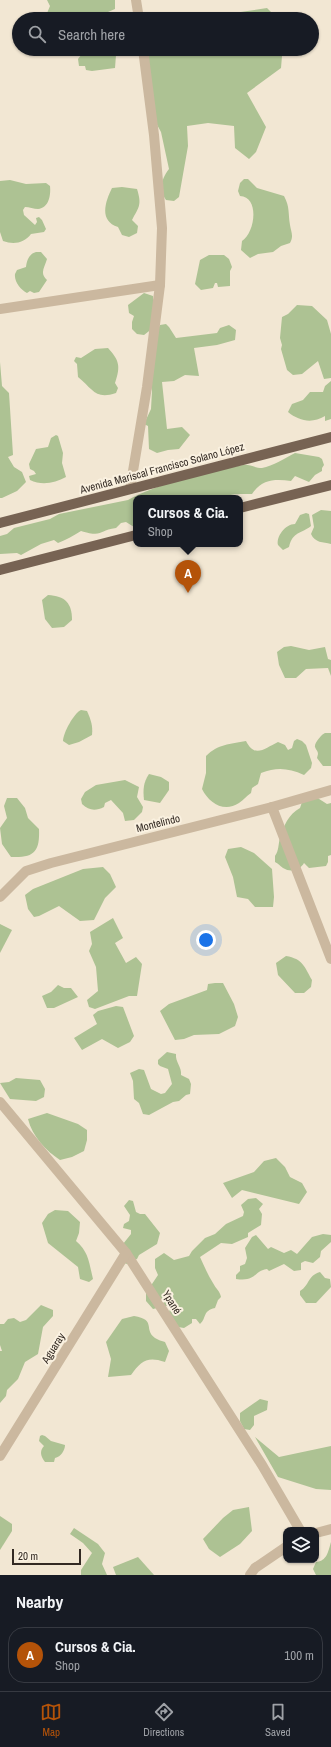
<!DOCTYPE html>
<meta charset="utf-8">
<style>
body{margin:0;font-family:"Archivo Narrow",sans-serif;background:#242831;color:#f1f3f6}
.controls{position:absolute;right:12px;bottom:12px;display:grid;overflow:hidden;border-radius:8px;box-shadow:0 1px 3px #0004}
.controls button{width:36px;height:36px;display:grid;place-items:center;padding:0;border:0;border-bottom:1px solid #363941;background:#171b24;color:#f1f3f6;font:20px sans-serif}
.scale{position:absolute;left:12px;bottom:10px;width:69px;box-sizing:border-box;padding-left:4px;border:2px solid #332a23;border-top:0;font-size:11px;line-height:14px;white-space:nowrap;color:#332a23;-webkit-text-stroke:3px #faf1e0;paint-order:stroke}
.you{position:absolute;left:206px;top:940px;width:14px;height:14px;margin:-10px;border:3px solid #fff;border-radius:50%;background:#1a73e8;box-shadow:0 0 0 6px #1a73e833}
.badge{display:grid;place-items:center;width:26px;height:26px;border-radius:50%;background:#b45309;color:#fff;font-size:13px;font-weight:700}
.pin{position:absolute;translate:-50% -33px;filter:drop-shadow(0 1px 2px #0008)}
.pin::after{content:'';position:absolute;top:21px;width:14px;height:12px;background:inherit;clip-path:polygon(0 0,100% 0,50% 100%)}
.popup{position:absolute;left:133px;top:495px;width:110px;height:52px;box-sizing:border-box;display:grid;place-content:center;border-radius:8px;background:#171b24;filter:drop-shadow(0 1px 3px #0005);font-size:13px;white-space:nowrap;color:#9ea1a6}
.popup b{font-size:15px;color:#f1f3f6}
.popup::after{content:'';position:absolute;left:50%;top:100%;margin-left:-8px;border:8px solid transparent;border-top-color:#171b24}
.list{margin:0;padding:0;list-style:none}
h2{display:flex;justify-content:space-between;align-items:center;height:52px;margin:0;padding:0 16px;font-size:17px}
h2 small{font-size:13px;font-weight:400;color:#9ea1a6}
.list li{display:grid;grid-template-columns:26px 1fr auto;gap:12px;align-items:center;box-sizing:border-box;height:56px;margin:0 8px 8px;padding:0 8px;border:1px solid #363941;border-radius:16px}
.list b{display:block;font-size:15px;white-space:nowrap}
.list p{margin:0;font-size:13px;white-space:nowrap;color:#9ea1a6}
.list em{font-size:13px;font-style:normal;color:#9ea1a6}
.icon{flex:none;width:22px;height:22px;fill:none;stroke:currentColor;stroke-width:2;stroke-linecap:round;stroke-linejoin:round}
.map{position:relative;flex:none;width:331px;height:1575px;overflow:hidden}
.search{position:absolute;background:#171b24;box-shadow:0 1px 3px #0004;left:12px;right:12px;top:12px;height:44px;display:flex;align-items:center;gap:10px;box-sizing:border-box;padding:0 14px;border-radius:22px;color:#9ea1a6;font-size:15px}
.sheet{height:116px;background:#171b24}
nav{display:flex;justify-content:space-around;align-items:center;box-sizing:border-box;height:56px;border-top:1px solid #363941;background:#171b24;font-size:11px;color:#9ea1a6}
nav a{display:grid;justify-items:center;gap:2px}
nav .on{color:#b45309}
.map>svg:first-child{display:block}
.green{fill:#adc293}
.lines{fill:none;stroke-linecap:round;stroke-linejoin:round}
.minor{stroke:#cbb89f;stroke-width:10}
.primary{stroke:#776353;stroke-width:10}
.labels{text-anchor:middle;stroke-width:4;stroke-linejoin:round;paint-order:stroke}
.street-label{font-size:11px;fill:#332a23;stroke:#faf1e0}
</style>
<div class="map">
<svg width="331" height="1575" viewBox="0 0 331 1575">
<rect width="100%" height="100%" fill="#f2e7d3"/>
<!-- green -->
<g class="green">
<path d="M47 0H115V9L108 12 106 19H50L45 18 50 6Z"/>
<path d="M267 8 277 18 276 19H216L234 13Z"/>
<path d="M88 49C98 49 108 47 116 55L115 68 92 71 86 70 85 66H79L78 59 85 50Z"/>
<path d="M143 49H279L282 56 281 68 247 93 266 127 256 152 249 159 235 148 234 126 208 123 187 126 188 146 179 197 174 201 166 200C158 189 162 178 169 169L161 132 155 121Z"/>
<path d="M244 179H248L257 188 284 196C290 207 288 213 290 225 291 232 294 236 290 243L281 246 273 252 258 254 250 258 241 250 242 241C255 233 260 197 240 196L238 191 240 183Z"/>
<path d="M10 180 26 184 46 183 50 186C51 195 49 208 38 209 34 209 29 207 25 207L23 210 24 215 35 225 37 222 36 218 39 217 42 220 46 229 44 232 31 234C24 243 14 245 3 241L0 232V181Z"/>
<path d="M122 187 137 189C142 205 139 207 132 220L138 226 137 233 129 237 122 235 118 227C99 221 105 202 112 188Z"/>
<path d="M36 252H41L47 259C45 267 39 273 47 280L39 292 34 293 30 291 27 293C21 290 14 282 15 274L17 270 26 267C27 260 29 254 36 252Z"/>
<path d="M209 255H224L229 259 232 267 230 271V286L218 287 217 283H215L213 288 201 290 195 284 200 260Z"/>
<path d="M144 293 153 296V299L157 306 153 328 144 335 137 334 132 329V322L134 316 129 313 128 305Z"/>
<path d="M297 305 312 306 327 320 331 334V378L324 379 318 361 302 374 293 375 287 370 281 349 282 345 280 338 282 317 288 314Z"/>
<path d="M166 324 169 327 176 338 217 333 220 328 229 325 236 330 235 340 217 345 194 348 199 376 185 375 174 381 162 382 167 429 182 427 190 435 179 449 168 450 157 453 149 449 148 426 144 424 151 409 152 391 150 382 158 329 160 325Z"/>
<path d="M108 348C119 360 121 366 115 383L118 388 116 393C95 400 93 389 78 377L77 364 74 361 76 357 81 358 95 349Z"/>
<path d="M0 362 2 386 9 393 13 455 8 457 14 467 22 472 26 482 17 491 2 498H0Z"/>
<path d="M331 381V419L325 421V416C312 424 299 421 288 412L292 404 303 400 310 392H323L325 386Z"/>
<path d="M56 435 58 436 63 453 62 463 66 477C55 483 42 486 30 480L29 476 36 474 34 471 30 469 29 464 36 449 48 447 51 438Z"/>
<path d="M295 453 319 457 322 459 324 465 322 468V471L315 475 309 482 295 476 291 481C275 479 262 479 252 494 244 494 228 493 224 498H136V525L134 527 126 522 121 523 116 528C98 530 104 538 81 531 73 536 66 540 58 543L54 540 41 544 21 555 17 553 0 554V536L7 534 14 528 50 519 59 514 128 500C159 483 208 471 243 465 249 464 255 468 262 468 273 466 285 458 295 453Z"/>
<path d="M321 510 331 511V544C323 542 315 543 311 534L314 527 312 515Z"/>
<path d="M306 513 309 514 311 526C301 534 293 531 289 547L283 550 278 545C276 537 285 524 295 524L300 515Z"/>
<path d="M48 595C65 596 72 603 72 620L64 627 52 628 45 619 42 600Z"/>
<path d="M291 646 309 650 325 647 328 659 331 660V676L328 668 306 669 296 678H285L279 665 277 652 284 647Z"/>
<path d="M81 710 87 711C91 720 93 726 92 735L79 742 69 745 63 741C63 733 74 713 81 710Z"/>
<path d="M325 733H331V766H323L317 758 318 754C318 751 316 750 315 747 314 743 322 734 325 733Z"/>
<path d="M297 739 302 741 306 745 312 763 311 768 304 775C288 768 277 767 261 773L258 784 252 788 251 793C246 796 244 800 239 803 224 813 209 803 202 789L206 773V756C218 744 230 744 246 741 255 759 265 748 278 742L285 745 288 750 292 748 294 741Z"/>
<path d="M149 774 161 777 169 782V790L160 803 144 800C143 790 143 783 149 774Z"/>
<path d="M125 780 139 787 137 797 143 807 142 812 134 820 125 821 123 813 111 800 105 803 104 807C96 811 89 811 82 804L81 799 85 792 96 785Z"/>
<path d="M316 797 327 804 331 803V855L328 856V862L326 866 309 868 304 863C300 870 291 873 283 868 280 866 279 864 275 862V856C279 850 278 845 280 838 284 825 288 815 300 808L302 802Z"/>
<path d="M7 798H17L25 808 28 818 39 829C40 852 34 858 11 857L2 844 0 828 7 818 4 806Z"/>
<path d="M241 847 254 853 272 869 274 897 273 907H255L248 899 237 897 233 877 225 857 228 849Z"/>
<path d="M103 867 110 874 116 887 105 898 94 920 80 921 59 906 39 916 34 917 28 909 25 895 33 889 83 869Z"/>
<path d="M113 918 123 938 115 943 126 963 136 957 142 964 137 996H129L95 1009 89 1007 87 1000 98 991 96 967 89 951 92 944 90 932Z"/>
<path d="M0 924 12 930 0 953Z"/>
<path d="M286 956C303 959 304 966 312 980L311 987 304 993H295L278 975 276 963Z"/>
<path d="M215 983H223L234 1004 238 1017 235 1026 219 1034 194 1035 184 1039 175 1040 160 1011 169 1004 207 990 208 984Z"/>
<path d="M58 985 64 988H71L78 997 54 1008H47L42 996 51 992Z"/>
<path d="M116 1006 123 1007 134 1036 130 1042 118 1048 102 1039 82 1050 74 1038 97 1024 93 1015 98 1011Z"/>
<path d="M167 1052 176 1054C175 1062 182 1067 181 1075L189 1079 191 1084 190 1094 186 1095 179 1101 173 1102 149 1115 143 1114 139 1103 134 1099 133 1081 130 1073 139 1069 144 1070 151 1089 161 1094 165 1093 172 1084 168 1069 160 1066 158 1064V1060Z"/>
<path d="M16 1078 40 1080 45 1089 44 1097 36 1101 10 1099 0 1083 9 1082Z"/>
<path d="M47 1113 78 1124 87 1130V1140L84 1151 72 1157 60 1160C46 1151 32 1136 28 1119Z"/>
<path d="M276 1158 285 1167 290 1177 302 1183 307 1192 299 1204 242 1190 232 1198 223 1183 254 1172 264 1161Z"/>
<path d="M256 1198 263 1204 259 1209 262 1214 261 1225 248 1233V1237L232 1244 221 1243 200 1257C204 1266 208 1275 213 1283 216 1289 220 1291 221 1297L218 1300 215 1308C202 1311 207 1318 200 1324L196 1319H192V1323L184 1328 178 1327 169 1312 171 1307 170 1305 153 1309 146 1301V1293L158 1275 155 1268V1259L164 1253 174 1260 189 1256 192 1251 205 1238 215 1234 226 1224 243 1216 244 1212 241 1205 248 1199Z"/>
<path d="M129 1200 133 1201 136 1212 140 1214H145L160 1233 157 1244 139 1255 137 1259 126 1264 122 1260 123 1244 131 1234V1230L123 1228 124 1224 129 1221 130 1215 124 1206Z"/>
<path d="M55 1210 68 1211 80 1222 79 1233 76 1241C89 1252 89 1263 93 1279L89 1282 80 1279 78 1267 48 1243 42 1223 48 1214Z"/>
<path d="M323 1234 331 1235V1242L321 1251 320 1257 313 1263 305 1261 301 1263V1270L294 1271 284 1264 269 1271 267 1269C253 1271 257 1282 236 1279V1275L240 1271V1266L245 1264 247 1258 245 1248 252 1237 256 1235 268 1249 271 1247 284 1253 291 1250 297 1254 312 1237Z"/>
<path d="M320 1272 325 1278 330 1279 331 1287 316 1303H306L300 1295V1291C310 1285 307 1276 320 1272Z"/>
<path d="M41 1305 53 1310V1316L43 1327 38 1354 25 1362 18 1379 7 1390 6 1396 0 1403V1351H2L0 1345V1324H4L8 1319 14 1318 20 1322 26 1320Z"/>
<path d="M134 1316C157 1320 143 1329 155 1338 158 1340 162 1341 165 1342L169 1351 165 1362C147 1356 141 1361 131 1375L108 1377 111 1359 106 1342 122 1319Z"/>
<path d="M260 1399 268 1401 267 1410 254 1416V1425L250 1430 244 1429 240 1421V1413Z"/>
<path d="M42 1435 45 1436 51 1441 65 1445C65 1450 61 1457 55 1458L54 1462H45C41 1457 39 1451 44 1446L39 1441 40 1436Z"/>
<path d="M255 1437 279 1457 331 1446V1490L316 1489 278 1477Z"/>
<path d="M249 1507 252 1531 240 1544 220 1557 209 1549 203 1539 223 1518 233 1510Z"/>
<path d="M0 1516 12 1524V1531L0 1550Z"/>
<path d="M74 1528 98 1544 105 1553 102 1564 107 1575H81V1570L92 1553 83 1543 70 1534Z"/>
<path d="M331 1542V1575H316L313 1569 316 1562C327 1561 328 1552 331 1542Z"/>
<path d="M138 1557 154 1575H116L113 1567Z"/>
</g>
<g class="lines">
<!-- minor -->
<g class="minor">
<path d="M136 0 139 19"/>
<path d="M0 309 160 285"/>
<path d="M130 489 147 387 160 285 162 228 154 135 143 49"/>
<path d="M272 807 331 959"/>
<path d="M0 897 26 871 51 863 272 807 331 790"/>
<path d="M0 1102 126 1253 262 1465 300 1530"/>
<path d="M0 1456 126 1253"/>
<path d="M316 1533 331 1529"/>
<path d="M250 1575 255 1568 286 1547"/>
</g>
<!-- primary -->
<g class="primary">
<path d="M240 508 331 485"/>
<path d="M0 523 331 437"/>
<path d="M0 570 136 535"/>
</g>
</g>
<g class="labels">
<!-- street labels -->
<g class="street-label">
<text transform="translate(162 468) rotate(-15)" y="4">Avenida Mariscal Francisco Solano López</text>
<text transform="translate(158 823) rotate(-14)" y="4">Montelindo</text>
<text transform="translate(172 1302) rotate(58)" y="4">Ypané</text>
<text transform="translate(53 1348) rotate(-58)" y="4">Aguaray</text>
</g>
</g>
</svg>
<div class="controls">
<button><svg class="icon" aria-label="layers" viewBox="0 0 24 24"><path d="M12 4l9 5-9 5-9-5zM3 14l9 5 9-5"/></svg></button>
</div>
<div class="scale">20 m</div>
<div class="you"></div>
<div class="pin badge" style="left:188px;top:593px">A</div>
<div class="popup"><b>Cursos &amp; Cia.</b>Shop</div>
<div class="search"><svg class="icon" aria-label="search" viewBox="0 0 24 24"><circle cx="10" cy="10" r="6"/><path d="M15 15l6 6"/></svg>Search here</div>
</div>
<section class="sheet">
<h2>Nearby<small></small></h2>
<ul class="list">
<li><span class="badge">A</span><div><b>Cursos &amp; Cia.</b><p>Shop</p></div><em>100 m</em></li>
</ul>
</section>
<nav>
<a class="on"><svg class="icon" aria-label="map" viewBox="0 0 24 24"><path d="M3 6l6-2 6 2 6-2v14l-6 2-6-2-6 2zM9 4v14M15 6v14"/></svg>Map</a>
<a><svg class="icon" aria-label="directions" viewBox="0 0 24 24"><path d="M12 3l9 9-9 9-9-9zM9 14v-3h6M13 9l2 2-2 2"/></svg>Directions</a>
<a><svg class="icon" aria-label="saved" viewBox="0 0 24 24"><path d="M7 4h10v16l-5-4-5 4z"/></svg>Saved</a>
</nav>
